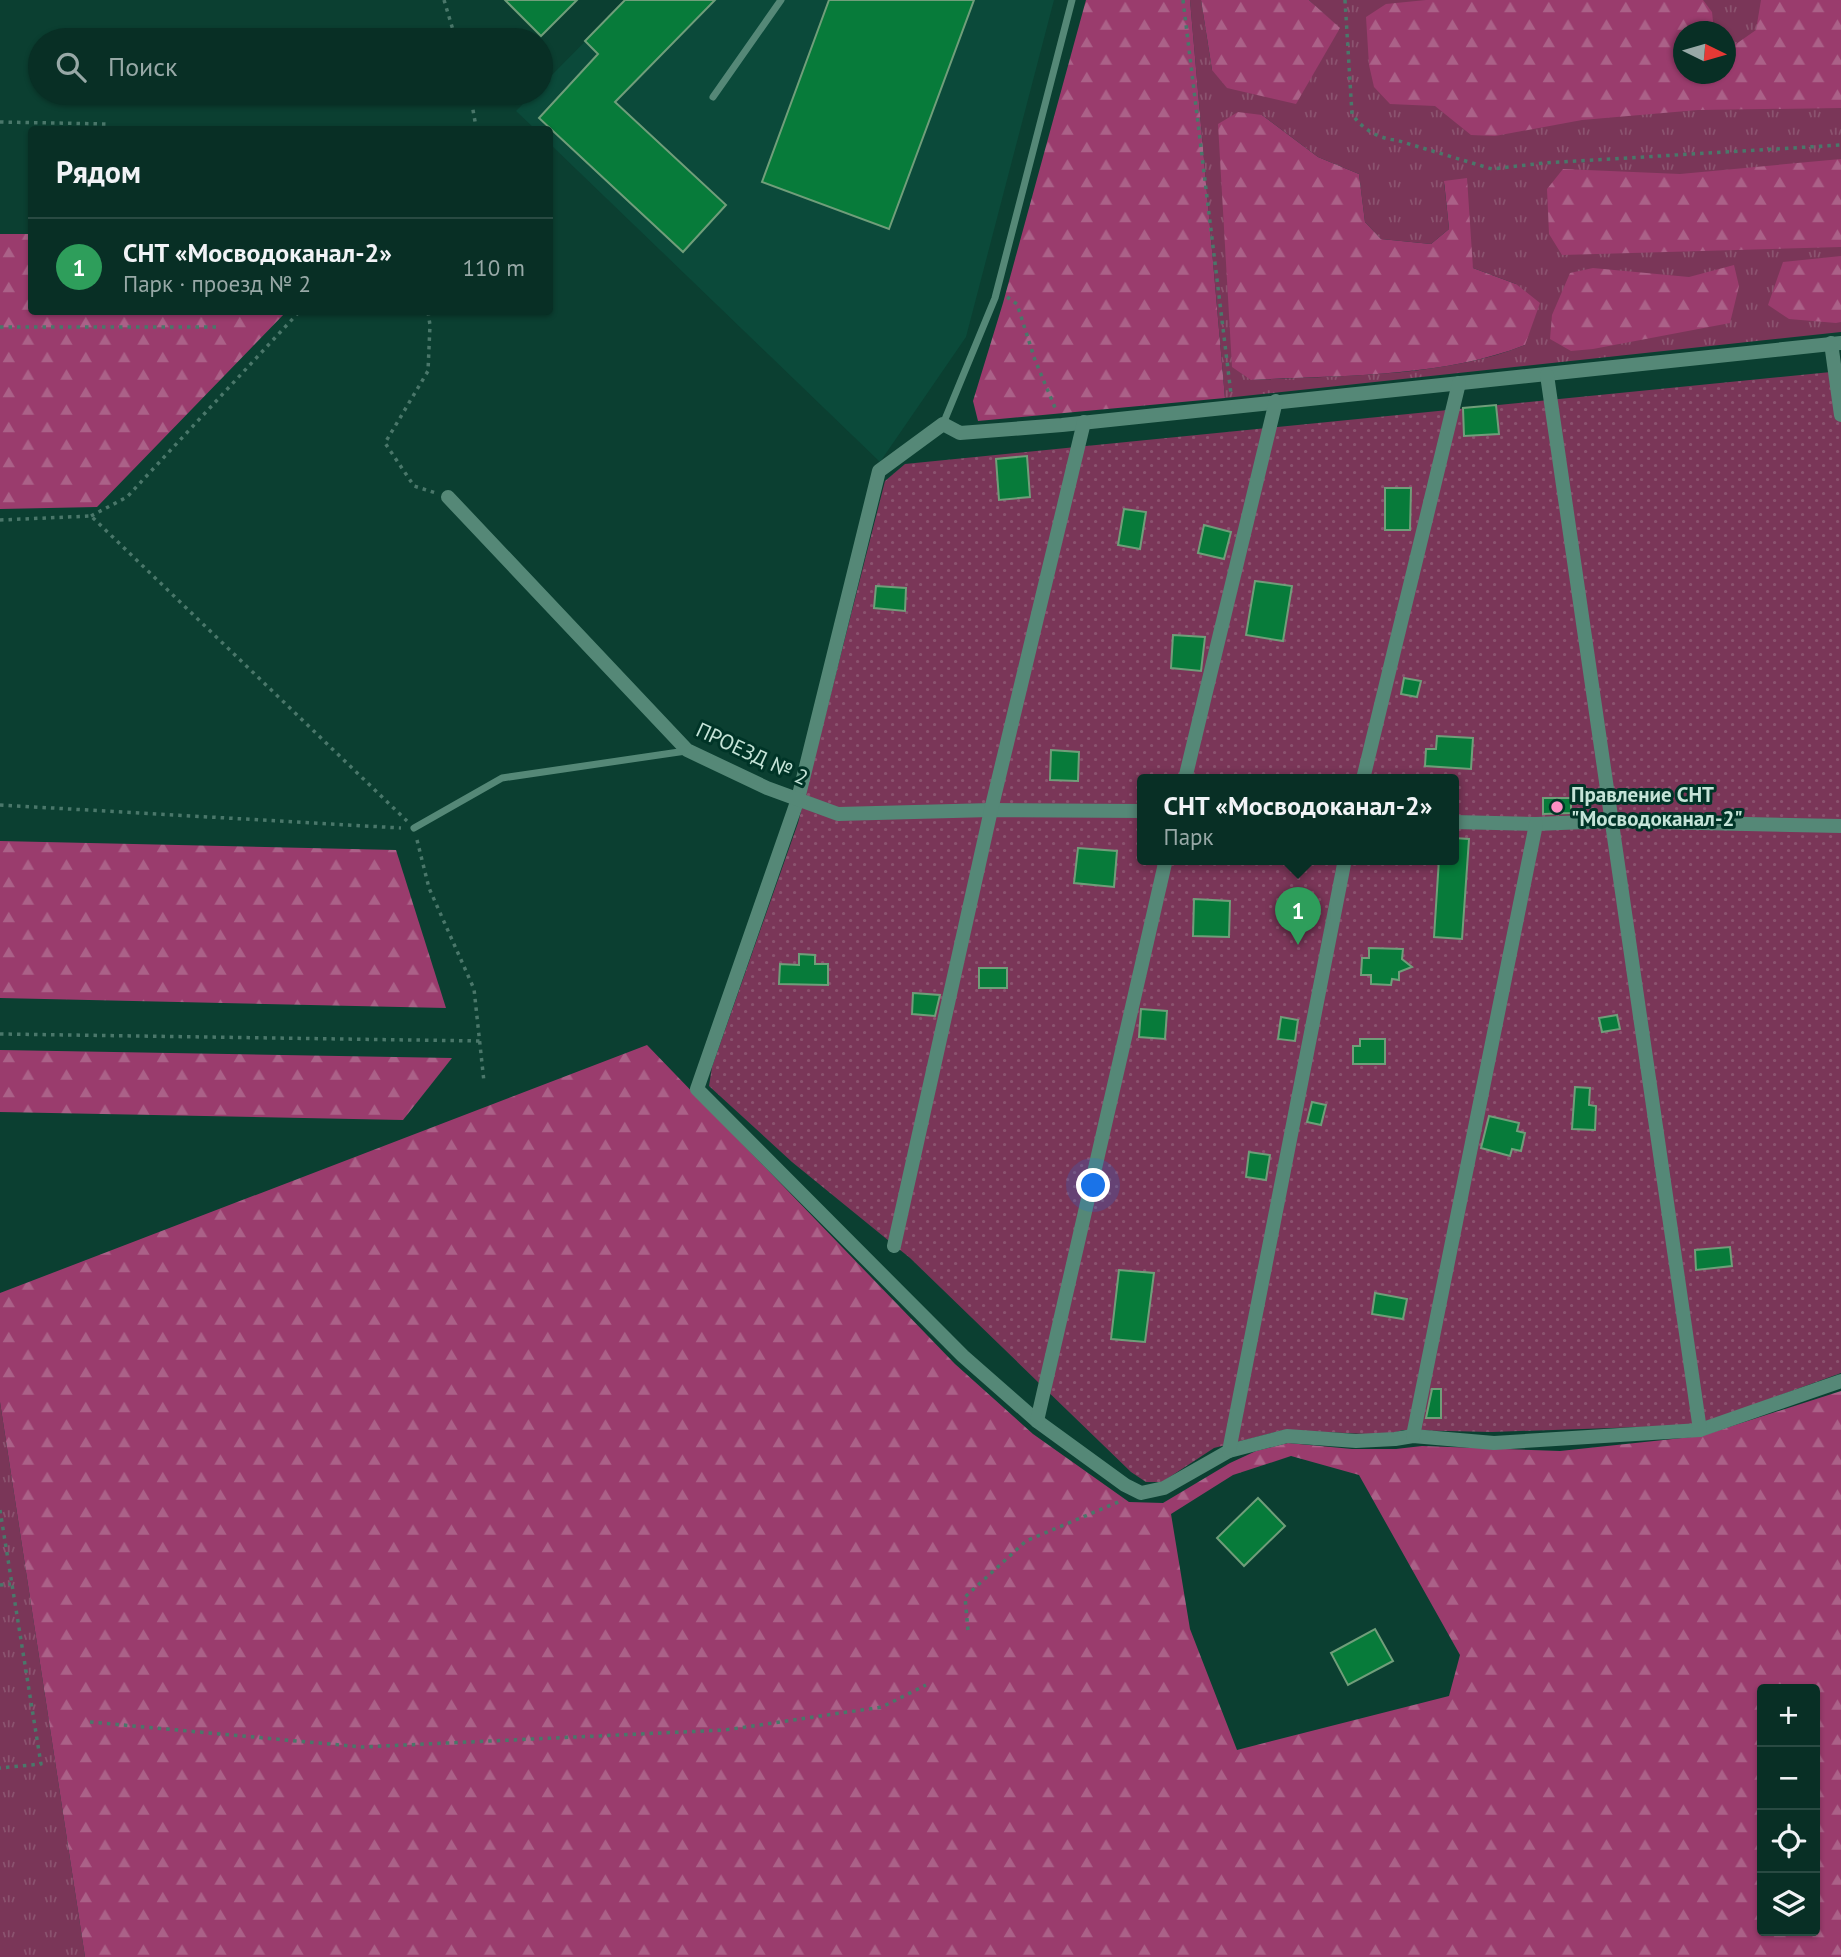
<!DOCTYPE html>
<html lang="ru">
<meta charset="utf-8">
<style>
body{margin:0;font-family:"PT Sans",sans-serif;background:#163b32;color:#f1f3f6}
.controls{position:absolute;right:21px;bottom:21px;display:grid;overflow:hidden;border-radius:7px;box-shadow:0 2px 5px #0004}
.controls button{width:63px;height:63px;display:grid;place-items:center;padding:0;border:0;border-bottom:2px solid #294a42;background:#082f25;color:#f1f3f6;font:35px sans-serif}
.compass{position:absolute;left:1673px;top:21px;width:63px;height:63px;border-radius:50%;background:#082f25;box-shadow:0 2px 5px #0004;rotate:95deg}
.you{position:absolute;left:1094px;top:1186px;width:24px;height:24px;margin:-18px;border:5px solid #fff;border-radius:50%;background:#1a73e8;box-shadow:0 0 0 10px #1a73e833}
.badge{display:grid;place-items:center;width:46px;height:46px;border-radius:50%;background:#fc8fc3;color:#fff;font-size:23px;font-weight:700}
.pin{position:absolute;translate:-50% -58px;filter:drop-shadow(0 2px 4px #0008)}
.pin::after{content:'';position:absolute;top:37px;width:24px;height:21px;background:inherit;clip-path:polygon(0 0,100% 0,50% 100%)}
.popup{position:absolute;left:1137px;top:774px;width:322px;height:91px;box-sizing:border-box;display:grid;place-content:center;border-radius:7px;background:#082f25;filter:drop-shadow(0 2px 5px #0005);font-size:23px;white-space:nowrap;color:#98a9a7}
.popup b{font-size:26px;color:#f1f3f6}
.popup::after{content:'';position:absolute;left:50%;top:100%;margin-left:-14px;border:14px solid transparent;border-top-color:#082f25}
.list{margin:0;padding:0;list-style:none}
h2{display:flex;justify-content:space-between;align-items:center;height:91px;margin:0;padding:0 28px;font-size:30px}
h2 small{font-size:23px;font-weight:400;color:#98a9a7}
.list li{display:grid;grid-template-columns:46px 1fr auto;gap:21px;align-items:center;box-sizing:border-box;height:98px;padding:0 28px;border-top:2px solid #294a42}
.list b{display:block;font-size:26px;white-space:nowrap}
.list p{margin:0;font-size:23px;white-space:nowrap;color:#98a9a7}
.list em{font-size:23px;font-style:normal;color:#98a9a7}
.icon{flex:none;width:38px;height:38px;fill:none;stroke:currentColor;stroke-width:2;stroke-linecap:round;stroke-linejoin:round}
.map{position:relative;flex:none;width:1841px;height:1957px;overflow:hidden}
.search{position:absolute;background:#082f25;box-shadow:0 2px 5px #0004;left:28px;top:28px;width:525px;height:77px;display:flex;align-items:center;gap:18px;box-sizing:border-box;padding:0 24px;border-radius:38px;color:#98a9a7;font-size:26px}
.panel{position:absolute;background:#082f25;box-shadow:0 2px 5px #0004;left:28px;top:126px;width:525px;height:189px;border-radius:7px}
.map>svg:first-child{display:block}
.built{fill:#0b4a3a}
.grass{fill:url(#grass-tufts);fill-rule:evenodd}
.forest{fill:url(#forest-firs);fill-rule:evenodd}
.garden{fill:url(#garden-dots);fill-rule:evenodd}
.building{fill:#077b3a;stroke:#709e7a;stroke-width:2}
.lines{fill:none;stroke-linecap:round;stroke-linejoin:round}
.path{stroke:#4a776a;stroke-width:3.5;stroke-dasharray:3.5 5;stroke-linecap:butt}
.service{stroke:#587;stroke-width:7}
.minor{stroke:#587;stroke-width:14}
.poi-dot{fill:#fc8fc3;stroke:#003427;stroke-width:2.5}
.labels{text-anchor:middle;stroke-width:6;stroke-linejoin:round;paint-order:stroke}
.street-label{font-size:21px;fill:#c5e4d8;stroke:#003427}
.poi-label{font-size:21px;font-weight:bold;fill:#c5e4d8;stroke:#003427;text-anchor:start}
</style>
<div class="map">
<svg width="1841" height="1957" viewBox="0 0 1841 1957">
<defs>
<pattern id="grass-tufts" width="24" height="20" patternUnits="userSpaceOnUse" patternTransform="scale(1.75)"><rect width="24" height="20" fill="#7a3658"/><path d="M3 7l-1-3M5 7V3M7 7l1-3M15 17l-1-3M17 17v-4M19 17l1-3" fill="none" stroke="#8b536f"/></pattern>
<pattern id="forest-firs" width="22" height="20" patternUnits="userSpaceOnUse" patternTransform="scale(1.75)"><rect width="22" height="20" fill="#9a3c6d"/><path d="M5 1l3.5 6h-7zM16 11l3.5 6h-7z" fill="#ab6188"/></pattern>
<pattern id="garden-dots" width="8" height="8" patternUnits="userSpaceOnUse" patternTransform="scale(1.75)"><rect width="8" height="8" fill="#7a3658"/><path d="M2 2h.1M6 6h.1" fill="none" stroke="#8b536f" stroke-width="1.8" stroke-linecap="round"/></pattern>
</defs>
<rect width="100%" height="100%" fill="#0b3f31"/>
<!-- built -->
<path class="built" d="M626 0H1054L966 337 880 462 550 144V130L535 129 516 111 534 93H541V86Z"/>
<!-- grass -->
<g class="grass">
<path d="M1190 0H1201L1212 70 1340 29 1309 0H1841V332L1225 398ZM1684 32H1726V74H1684ZM1262 115 1318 157 1359 174 1365 222 1381 239 1431 244 1449 229 1444 182 1473 268 1516 284 1525 345C1442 378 1340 375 1252 380Z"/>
<path d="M0 1402 85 1957H0Z"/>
</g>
<!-- forest -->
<g class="forest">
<path d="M1086 0H1190L1225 398 978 421 973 401 1003 303Z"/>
<path d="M1201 0H1309L1340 28 1296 104 1227 88 1212 70Z"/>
<path d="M1426 0H1703L1712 12 1714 31 1684 32V74H1726V40L1736 44 1756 30 1761 0H1841V108L1698 110 1582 120 1495 136 1471 135 1435 106 1390 104 1374 87 1369 65 1366 17 1386 4Z"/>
<path d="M1238 112 1262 115 1318 157 1359 174 1365 222 1381 239 1431 244 1449 229 1444 181 1467 178 1473 268 1516 284 1540 303 1525 345C1441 378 1340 375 1251 380L1232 367 1218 124Z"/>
<path d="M1841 159V247L1562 255 1549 234 1547 189 1563 169 1680 174Z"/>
<path d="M0 234H31L32 312H286L97 507 0 509Z"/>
<path d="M1841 256V322L1836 323 1789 319 1768 305 1783 262Z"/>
<path d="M1734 265 1739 286 1730 323 1593 349 1571 351 1550 339 1552 315 1570 273 1593 268 1689 277Z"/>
<path d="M0 841 396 850 446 1008 0 998Z"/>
<path d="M647 1045 955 1364 1033 1434 1129 1502 1163 1503 1230 1463 1256 1451 1288 1443 1352 1449H1396L1422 1446 1560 1451 1701 1436 1841 1391V1957H85L0 1402V1293ZM1291 1456 1359 1475 1460 1655 1449 1696 1237 1750 1190 1629 1171 1514 1233 1475ZM1762 1689H1815V1931H1762Z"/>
<path d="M0 1050 452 1058 403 1120 0 1112Z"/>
</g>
<!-- garden -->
<path class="garden" d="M1841 371V1373L1699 1425 1492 1432 1403 1430 1386 1435 1284 1430 1214 1448 1162 1482H1146L1131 1472 910 1258 792 1162 709 1086 712 1067 798 823 885 481 905 464ZM1142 779H1454V859H1142Z"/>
<!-- building -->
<g class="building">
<path d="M505 0H577L541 36Z"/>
<path d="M625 0H715L615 102 726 205 683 252 539 118 598 54 585 41Z"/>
<path d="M829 0H974L889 229 762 182Z"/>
<path d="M1496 405 1499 434 1464 436 1463 408Z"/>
<path d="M1027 456 1030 497 999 500 996 459Z"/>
<path d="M1385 488H1411L1410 530H1385Z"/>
<path d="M1124 509 1146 512 1140 549 1118 545Z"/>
<path d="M1204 525 1231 532 1224 559 1198 553Z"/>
<path d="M1255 581 1292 586 1283 641 1246 635Z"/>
<path d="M876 586 906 588 905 611 874 608Z"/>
<path d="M1173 635 1205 637 1201 671 1171 668Z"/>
<path d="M1404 678 1421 681 1417 697 1401 694Z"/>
<path d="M1437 736 1473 738 1471 769 1425 766 1426 749H1436Z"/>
<path d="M1051 750 1079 752 1078 781 1050 780Z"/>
<path d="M1543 798H1571V813L1543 814Z"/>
<path d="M1454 838 1469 839 1462 939 1434 937 1439 859H1454Z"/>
<path d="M1078 848 1117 851 1114 887 1074 883Z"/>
<path d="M1194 899 1230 901 1229 937 1193 936Z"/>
<path d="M1369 948 1403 949 1402 959 1412 967 1399 972V980L1392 979 1391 985 1371 984V975H1361L1362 958H1369Z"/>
<path d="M799 954 815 955V964H828V985L779 984 780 964 799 965Z"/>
<rect x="979" y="968" width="28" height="20"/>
<path d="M913 993 940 995 935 1016 912 1014Z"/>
<path d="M1141 1009 1167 1011 1165 1039 1139 1037Z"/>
<path d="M1617 1015 1620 1029 1602 1032 1599 1018Z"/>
<path d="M1281 1017 1298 1020 1295 1041 1278 1039Z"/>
<path d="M1360 1039H1385V1064H1353V1046H1360Z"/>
<path d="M1575 1087 1590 1088 1589 1105 1596 1106 1595 1130 1572 1129Z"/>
<path d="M1312 1102 1326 1105 1321 1125 1307 1122Z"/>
<path d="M1489 1116 1519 1123 1517 1131 1525 1133 1521 1151 1512 1149 1510 1156 1481 1148Z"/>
<path d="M1249 1152 1270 1155 1266 1180 1246 1177Z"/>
<path d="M1730 1247 1732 1266 1696 1270 1695 1250Z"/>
<path d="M1119 1270 1154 1273 1145 1342 1111 1339Z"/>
<path d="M1375 1293 1407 1299 1403 1319 1372 1314Z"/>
<path d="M1432 1389H1441V1418H1426Z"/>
<path d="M1258 1498 1285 1526 1244 1566 1217 1538Z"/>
<path d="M1375 1629 1393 1661 1348 1685 1331 1653Z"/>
</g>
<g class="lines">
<!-- path -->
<g class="path">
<path d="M444 0 456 40"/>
<path d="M1183 0 1231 394"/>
<path d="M1345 0 1352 114C1362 129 1379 139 1396 140L1492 169 1544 163 1841 145"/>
<path d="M470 93 476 127 474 130"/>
<path d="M0 122 106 124"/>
<path d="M1007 297 1017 304 1035 360 1056 410"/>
<path d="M428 312 430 325 428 371 385 443 414 486 436 493"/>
<path d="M0 327H221"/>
<path d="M91 516 127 497 299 312"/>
<path d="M0 520 91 516 407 821"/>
<path d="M0 805 401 828"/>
<path d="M417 840 429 888 474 989 484 1082"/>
<path d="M0 1034 480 1041"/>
<path d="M0 1510 41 1764 0 1768"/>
<path d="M0 1585 11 1584"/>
<path d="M968 1630 965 1597 1026 1541 1123 1500"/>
<path d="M90 1722 362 1747 725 1730 882 1707 926 1685"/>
</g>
<!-- service -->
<g class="service">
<path d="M713 97 781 0"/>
<path d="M943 424 995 298 1072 0"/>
<path d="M414 828 502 778 686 751"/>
</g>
<!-- minor -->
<g class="minor">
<path d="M1831 343 1841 415"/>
<path d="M1841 343 1062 425 960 433 943 424 879 471 798 799 697 1089 963 1356 1037 1421 1125 1485 1141 1493 1164 1488 1229 1451 1287 1436 1356 1441 1395 1439 1413 1436 1494 1443 1700 1430 1841 1381"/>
<path d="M1547 375 1700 1430"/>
<path d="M448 497 687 750 767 788 838 814 991 810 1142 811"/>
<path d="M1185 779 1276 401"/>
<path d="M1363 779 1459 383"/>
<path d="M1454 822 1536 824 1610 821 1841 826"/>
<path d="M894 1246 991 810 1084 422"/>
<path d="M1037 1421 1166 859"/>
<path d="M1413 1436 1536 824"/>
<path d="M1229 1451 1345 859"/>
</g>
</g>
<!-- markers -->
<circle class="poi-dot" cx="1557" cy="807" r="7"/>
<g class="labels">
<!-- street labels -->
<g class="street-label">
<text transform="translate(752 754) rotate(25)" y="7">ПРОЕЗД № 2</text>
</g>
<!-- poi labels -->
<g class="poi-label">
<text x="1571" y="802">Правление СНТ<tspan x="1571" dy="24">"Мосводоканал-2"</tspan></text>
</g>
</g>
</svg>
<div class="controls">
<button>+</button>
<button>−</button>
<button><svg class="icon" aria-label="locate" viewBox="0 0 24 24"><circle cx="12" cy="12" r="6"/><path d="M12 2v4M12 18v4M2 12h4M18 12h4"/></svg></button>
<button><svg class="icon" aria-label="layers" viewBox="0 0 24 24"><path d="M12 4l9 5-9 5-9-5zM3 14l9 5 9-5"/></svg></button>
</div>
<svg class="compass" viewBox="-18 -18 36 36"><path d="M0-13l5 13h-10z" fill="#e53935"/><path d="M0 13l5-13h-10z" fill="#98a9a7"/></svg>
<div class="you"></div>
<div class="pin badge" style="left:1298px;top:945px;background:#2e9e5b">1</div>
<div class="popup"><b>СНТ «Мосводоканал-2»</b>Парк</div>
<div class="search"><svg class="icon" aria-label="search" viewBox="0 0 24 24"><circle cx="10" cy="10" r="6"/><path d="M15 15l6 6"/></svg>Поиск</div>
<section class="panel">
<h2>Рядом<small></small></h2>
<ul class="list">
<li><span class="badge" style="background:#2e9e5b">1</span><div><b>СНТ «Мосводоканал-2»</b><p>Парк · проезд № 2</p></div><em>110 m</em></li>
</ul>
</section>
</div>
